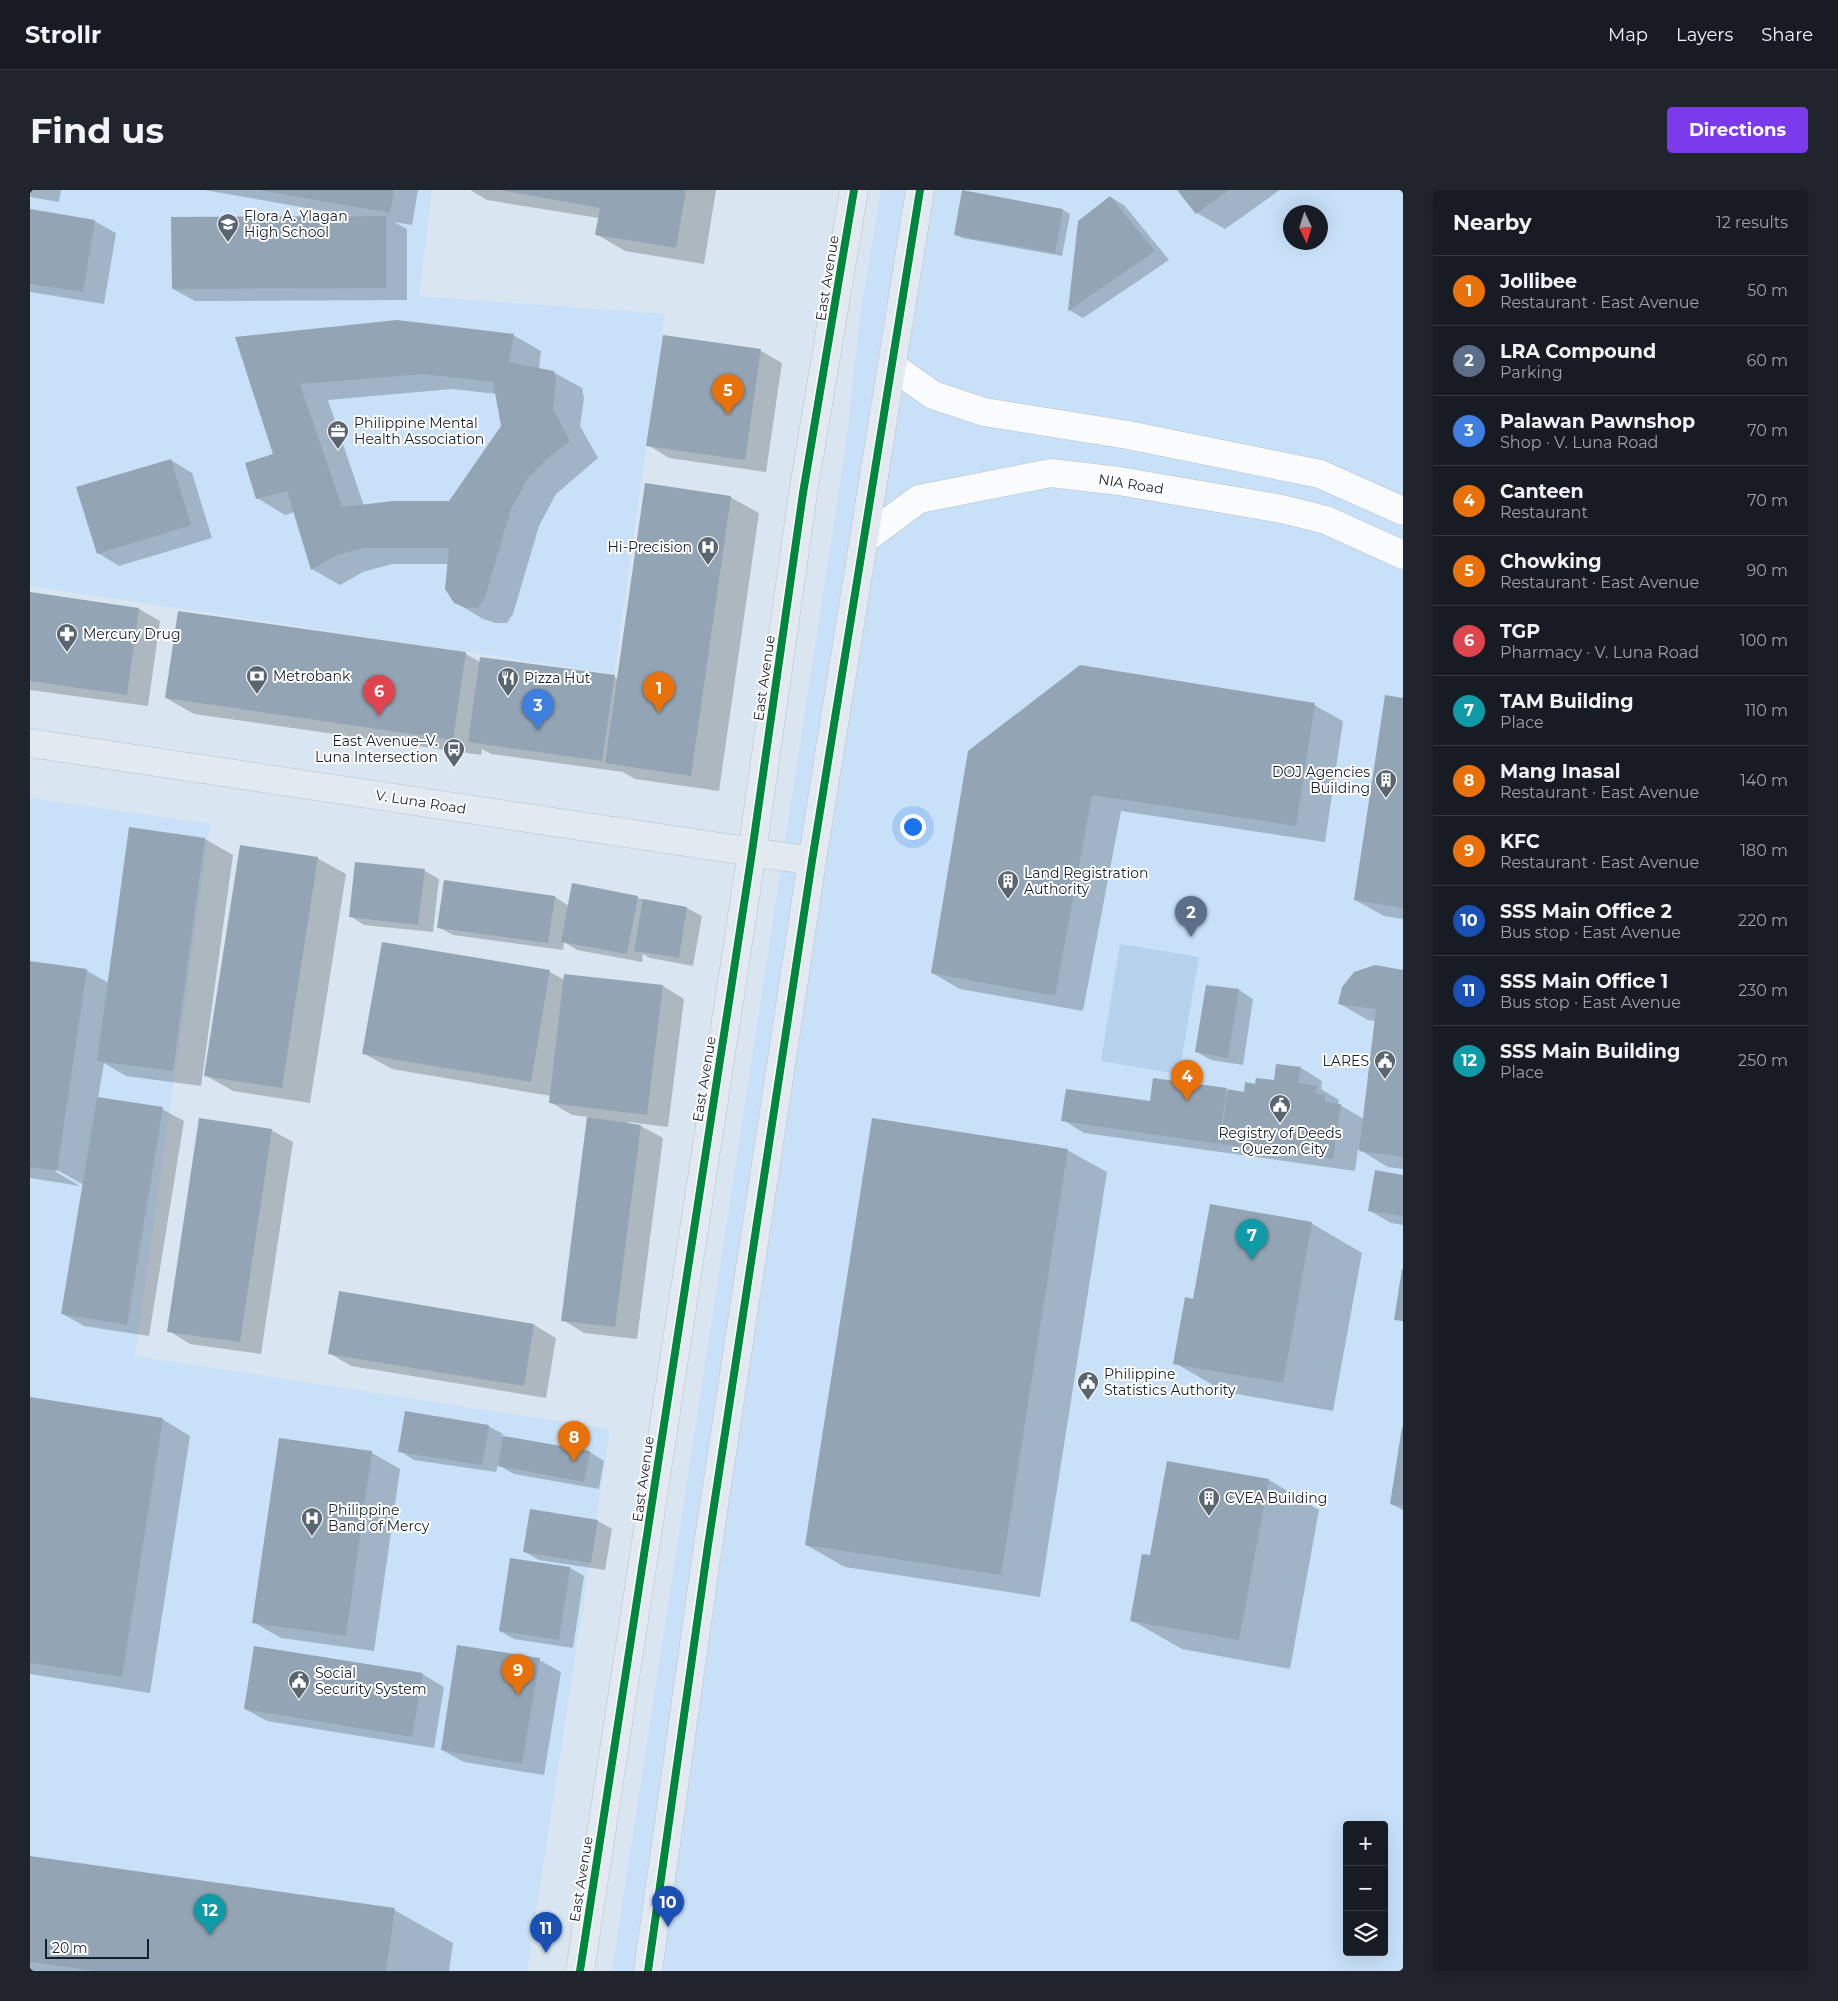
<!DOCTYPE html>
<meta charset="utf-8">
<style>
body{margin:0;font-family:Montserrat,sans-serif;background:#20242c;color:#f1f3f6}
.controls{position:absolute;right:15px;bottom:15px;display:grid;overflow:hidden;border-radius:5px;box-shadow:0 5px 20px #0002}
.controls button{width:45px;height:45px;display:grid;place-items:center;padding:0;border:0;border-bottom:1px solid #363941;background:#171b24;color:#f1f3f6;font:25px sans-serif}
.compass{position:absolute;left:1253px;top:15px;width:45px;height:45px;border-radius:50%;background:#171b24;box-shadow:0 5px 20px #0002;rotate:176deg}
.scale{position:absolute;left:15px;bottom:12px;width:104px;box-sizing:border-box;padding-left:5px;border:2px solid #16202a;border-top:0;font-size:14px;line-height:18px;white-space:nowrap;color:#16202a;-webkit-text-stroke:4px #fff;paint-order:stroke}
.you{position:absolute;left:882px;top:636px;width:18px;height:18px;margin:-12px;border:4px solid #fff;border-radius:50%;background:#1a73e8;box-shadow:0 0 0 8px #1a73e833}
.badge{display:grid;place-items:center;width:32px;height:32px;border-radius:50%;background:#7c3aed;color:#fff;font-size:16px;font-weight:700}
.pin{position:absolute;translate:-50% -41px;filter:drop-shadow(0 1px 2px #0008)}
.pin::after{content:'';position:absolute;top:26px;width:18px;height:15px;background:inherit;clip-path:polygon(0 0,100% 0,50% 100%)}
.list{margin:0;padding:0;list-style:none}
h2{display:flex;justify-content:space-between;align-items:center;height:65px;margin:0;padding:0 20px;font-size:21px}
h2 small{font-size:16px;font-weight:400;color:#9ea1a6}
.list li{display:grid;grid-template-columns:32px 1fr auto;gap:15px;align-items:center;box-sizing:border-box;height:70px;padding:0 20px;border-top:1px solid #363941}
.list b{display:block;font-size:19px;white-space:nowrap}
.list p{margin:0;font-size:16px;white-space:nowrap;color:#9ea1a6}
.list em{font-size:16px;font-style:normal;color:#9ea1a6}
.icon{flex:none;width:28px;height:28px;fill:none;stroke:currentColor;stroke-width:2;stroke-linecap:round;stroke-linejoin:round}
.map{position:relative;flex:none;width:1373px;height:1781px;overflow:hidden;border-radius:5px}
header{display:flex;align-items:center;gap:30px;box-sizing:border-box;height:70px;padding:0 25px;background:#171b24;border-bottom:1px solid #363941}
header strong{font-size:24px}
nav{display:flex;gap:28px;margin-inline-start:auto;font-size:18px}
.intro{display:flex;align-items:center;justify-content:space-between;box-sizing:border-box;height:120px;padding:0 30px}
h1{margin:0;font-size:35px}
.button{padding:12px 22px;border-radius:5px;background:#7c3aed;color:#fff;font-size:18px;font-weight:700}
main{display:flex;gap:30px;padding:0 30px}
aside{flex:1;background:#171b24;border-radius:5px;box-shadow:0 5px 20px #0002}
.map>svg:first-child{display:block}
.built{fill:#c8e1f8;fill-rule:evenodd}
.green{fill:#b5d1ec}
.shadow{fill:#0003;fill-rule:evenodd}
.building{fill:#93a5b4;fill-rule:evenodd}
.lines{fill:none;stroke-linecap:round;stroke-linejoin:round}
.minor-casing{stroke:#b6c1cb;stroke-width:29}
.major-casing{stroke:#bac0c7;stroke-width:29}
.minor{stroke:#f9fbfd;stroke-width:28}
.major{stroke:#e2e9f0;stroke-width:28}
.cycleway-casing{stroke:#fff;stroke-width:11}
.cycleway{stroke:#00873e;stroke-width:8}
.labels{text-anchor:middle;stroke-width:4;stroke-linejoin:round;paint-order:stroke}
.poi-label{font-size:14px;fill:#16202a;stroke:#fff;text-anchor:start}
.street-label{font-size:14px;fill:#16202a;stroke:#fff}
</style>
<header>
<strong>Strollr</strong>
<nav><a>Map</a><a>Layers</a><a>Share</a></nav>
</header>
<div class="intro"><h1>Find us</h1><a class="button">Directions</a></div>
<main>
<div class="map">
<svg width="1373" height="1781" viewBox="0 0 1373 1781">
<rect width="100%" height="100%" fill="#d9e5f1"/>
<!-- built -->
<g class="built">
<path d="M0 0H402L389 106 635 124 584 484 0 396Z"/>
<path d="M851 0H1373V1781H582L816 254 830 127ZM1260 22H1290V52H1260ZM1317 1635H1354V1762H1317Z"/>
<path d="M0 608 180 634 105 1166 580 1239 497 1781H0Z"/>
</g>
<!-- green -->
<path class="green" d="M1090 754 1169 767 1149 884 1071 871Z"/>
<!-- shadow -->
<g class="shadow">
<path d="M0 0H31L29 12 0 7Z"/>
<path d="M174 0H388L382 35 364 32 377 39V110L165 111 143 99 328 27Z"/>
<path d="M440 0H686L674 74 595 61 566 44 569 28 457 10Z"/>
<path d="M1148 0H1250L1195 39 1167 23Z"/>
<path d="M1080 7 1094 15 1139 70 1053 128 1039 120Z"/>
<path d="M1033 20 1040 24 1032 66 932 48 925 44Z"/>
<path d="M0 21 64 31 86 43 74 114 0 102Z"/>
<path d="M483 145 511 161 509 179 523 182 552 198 554 208 550 236 568 268 526 304 509 336 483 424 477 433H466L453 429 425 412 418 374H362L333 382 310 395 282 379 265 322 255 325 227 308 245 265 207 148ZM422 199 467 204 473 237 420 312 334 316 298 210Z"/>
<path d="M731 161 752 173 736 282 639 268 618 255Z"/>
<path d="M141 270 162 283 182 348 89 376 68 363Z"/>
<path d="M700 307 729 323 689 601 605 589 593 582 461 564 452 559 451 565 164 524 136 508 436 464 450 472 584 487 588 489Z"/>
<path d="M0 404 109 419 130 431 118 516 0 500Z"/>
<path d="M1373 509V729L1354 726 1325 710Z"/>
<path d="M1284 515 1313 531 1295 652 1091 621 1053 821 930 799 902 783 939 561Z"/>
<path d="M175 649 203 665 171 896 96 886 74 873 68 908 132 919 154 931 119 1146 54 1136 33 1124 54 995 22 977 21 979 50 996 0 988V772L57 781 79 793Z"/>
<path d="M287 668 316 684 280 913 203 901 175 885Z"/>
<path d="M395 681 409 689 403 742 334 735 320 726Z"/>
<path d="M543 695 657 718 672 726 663 776 620 768 613 764 612 772 547 760 534 752 533 760 423 745 408 737 525 707 539 716Z"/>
<path d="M353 753 520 782 535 790 633 796 654 809 638 937 598 932V934L611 936 633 948 607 1149 554 1143 533 1130 559 927 542 925 520 912 521 906 362 879 333 863Z"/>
<path d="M1373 781V979L1358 977 1328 959 1325 981 1054 943 1033 930 1196 900 1215 903 1227 895 1245 892 1271 878 1292 891 1291 899 1309 910 1308 914 1334 929 1345 831 1338 830 1310 814Z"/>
<path d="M1177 796 1209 800 1223 809 1213 875 1181 870 1167 862Z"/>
<path d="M241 940 263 952 231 1164 160 1154 139 1141Z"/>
<path d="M1037 960 1077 982 1010 1407 815 1377 776 1355Z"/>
<path d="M1373 986V1035L1361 1033 1340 1021Z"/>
<path d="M1281 1033 1332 1063 1303 1221 1195 1202 1145 1173 1164 1110Z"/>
<path d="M310 1103 504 1135 526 1148 516 1208 321 1176 299 1163Z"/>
<path d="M0 1209 132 1229 160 1246 120 1503 0 1484Z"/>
<path d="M458 1236 473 1244 472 1247 560 1262 574 1271 569 1299 484 1284 468 1275 466 1282 384 1270 370 1261Z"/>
<path d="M1373 1238V1320L1361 1314Z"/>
<path d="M250 1249 342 1263 370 1279 344 1461 251 1448 223 1432Z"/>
<path d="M1239 1290 1289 1320 1260 1479 1152 1459 1101 1430Z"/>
<path d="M568 1331 582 1339 575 1380 509 1370 495 1362Z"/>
<path d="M540 1378 554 1386 543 1458 484 1449 470 1441Z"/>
<path d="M509 1470 531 1482 514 1585 434 1572 412 1560Z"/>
<path d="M392 1484 414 1497 404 1558 237 1531 215 1519Z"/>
<path d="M0 1667 364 1720 423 1753 419 1781H0Z"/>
</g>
<!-- building -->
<g class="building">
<path d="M229 0H364L360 23Z"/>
<path d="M470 0H656L646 58 565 45 570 18Z"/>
<path d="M932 0 1033 19 1025 63 924 45Z"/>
<path d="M1147 0H1199L1166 24Z"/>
<path d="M1080 6 1125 61 1038 121 1048 31Z"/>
<path d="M0 19 65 30 53 102 0 94Z"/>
<path d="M356 26V98L142 99 141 27Z"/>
<path d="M367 130 484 144 479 172 524 181 526 191 523 219 540 251 521 265 498 288 481 319 455 407 448 418H436L424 413 415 399 419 358H333L305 366 281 380 257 301 226 309 215 273 243 264 205 147ZM392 184 463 192 471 236 419 311H363L312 317 270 194Z"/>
<path d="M633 145 731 159 715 270 616 256Z"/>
<path d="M141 269 161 335 67 364 46 297Z"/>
<path d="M615 293 701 306 661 586 575 573Z"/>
<path d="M0 402 109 418 97 505 0 491Z"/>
<path d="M148 421 436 462 423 550 135 508Z"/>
<path d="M450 467 585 485 572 571 438 552Z"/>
<path d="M1050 475 1285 513 1266 636 1062 605 1025 806 901 783 938 561Z"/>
<path d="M1355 505 1373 508V718L1324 710Z"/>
<path d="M99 637 175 648 143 881 67 871Z"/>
<path d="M210 655 288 667 252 898 174 886Z"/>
<path d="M325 672 395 679 388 735 319 727Z"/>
<path d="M414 690 525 706 518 753 407 738Z"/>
<path d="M542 693 608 706 597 764 531 752Z"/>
<path d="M613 709 657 717 649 768 604 761Z"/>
<path d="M352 752 520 780 501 892 332 864Z"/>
<path d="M0 771 57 779 27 981 0 977Z"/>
<path d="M1345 775 1373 780V967L1329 961 1346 819 1308 814 1312 797 1324 782Z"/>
<path d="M534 784 633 795 617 925 519 913Z"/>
<path d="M1176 795 1209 799 1198 868 1165 862Z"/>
<path d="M1246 874 1271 877 1268 893 1287 896 1286 904 1295 905V912L1311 914 1303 969 1190 954 1198 899 1214 902 1215 892 1225 894 1226 888 1244 890Z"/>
<path d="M1123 888 1197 898 1189 954 1031 931 1036 899 1120 911Z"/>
<path d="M67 907 133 917 97 1135 31 1124Z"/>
<path d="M557 927 611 935 585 1137 531 1131Z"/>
<path d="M169 928 242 939 210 1152 137 1142Z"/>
<path d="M842 928 1038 959 971 1385 775 1355Z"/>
<path d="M1345 980 1373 985V1026L1338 1021Z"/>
<path d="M1180 1014 1282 1032 1253 1193 1143 1174 1155 1107 1163 1109Z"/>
<path d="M1372 1079H1373V1131L1364 1130Z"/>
<path d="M309 1101 504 1134 494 1196 298 1164Z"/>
<path d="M0 1207 133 1228 92 1487 0 1473Z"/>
<path d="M375 1221 459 1235 452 1275 368 1262Z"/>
<path d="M1372 1237H1373V1316L1360 1314Z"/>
<path d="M473 1246 560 1261 554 1292 468 1276Z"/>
<path d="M249 1248 342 1261 316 1446 222 1433Z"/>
<path d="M1137 1271 1239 1289 1209 1450 1100 1431 1112 1364 1120 1365Z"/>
<path d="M500 1319 568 1330 561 1373 493 1362Z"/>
<path d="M480 1368 540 1377 529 1450 469 1441Z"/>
<path d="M427 1455 510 1468 492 1574 411 1560Z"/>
<path d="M224 1456 393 1483 382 1547 214 1519Z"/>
<path d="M0 1666 365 1718 356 1781H65L0 1772Z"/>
</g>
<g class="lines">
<!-- minor casing -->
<g class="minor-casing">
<g id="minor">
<path d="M863 177 903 205 954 222 1098 245 1290 284 1373 321"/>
<path d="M835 349 889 309 1021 283 1089 291 1252 319 1296 330 1373 365"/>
</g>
</g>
<!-- major casing -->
<g class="major-casing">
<g id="major">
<path d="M0 553 782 671"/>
<path d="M550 1781 722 662 773 303 824 0"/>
<path d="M618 1781 678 1355 782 671 890 0"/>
</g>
</g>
<!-- minor -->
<use href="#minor" class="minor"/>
<!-- major -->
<use href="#major" class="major"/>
<!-- cycleway casing -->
<g class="cycleway-casing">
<g id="cycleway">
<path d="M550 1781 722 662 773 303 824 0"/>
<path d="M618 1781 678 1355 782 671 890 0"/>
</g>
</g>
<!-- cycleway -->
<use href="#cycleway" class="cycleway"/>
</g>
<!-- icons -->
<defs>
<g id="school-pin" transform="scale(1.125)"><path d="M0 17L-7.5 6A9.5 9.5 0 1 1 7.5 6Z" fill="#5a6570" stroke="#fff"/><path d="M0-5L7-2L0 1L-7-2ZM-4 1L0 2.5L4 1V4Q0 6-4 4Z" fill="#fff"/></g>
<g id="office-pin" transform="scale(1.125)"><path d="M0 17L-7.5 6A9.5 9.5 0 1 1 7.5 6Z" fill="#5a6570" stroke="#fff"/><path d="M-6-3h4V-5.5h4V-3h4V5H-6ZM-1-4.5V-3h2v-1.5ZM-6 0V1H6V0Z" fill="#fff"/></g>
<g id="hospital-pin" transform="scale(1.125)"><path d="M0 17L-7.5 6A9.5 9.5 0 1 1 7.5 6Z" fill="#5a6570" stroke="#fff"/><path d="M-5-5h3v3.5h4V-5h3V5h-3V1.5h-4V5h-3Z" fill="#fff"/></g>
<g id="pharmacy-pin" transform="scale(1.125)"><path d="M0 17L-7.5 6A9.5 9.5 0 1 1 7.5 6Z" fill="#5a6570" stroke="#fff"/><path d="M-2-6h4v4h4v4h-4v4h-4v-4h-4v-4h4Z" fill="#fff"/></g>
<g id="bank-pin" transform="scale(1.125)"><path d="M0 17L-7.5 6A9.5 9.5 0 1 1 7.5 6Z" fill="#5a6570" stroke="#fff"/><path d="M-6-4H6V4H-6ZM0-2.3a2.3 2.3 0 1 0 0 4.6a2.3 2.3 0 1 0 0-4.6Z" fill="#fff"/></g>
<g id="restaurant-pin" transform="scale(1.125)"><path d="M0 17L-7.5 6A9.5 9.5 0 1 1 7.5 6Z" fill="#5a6570" stroke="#fff"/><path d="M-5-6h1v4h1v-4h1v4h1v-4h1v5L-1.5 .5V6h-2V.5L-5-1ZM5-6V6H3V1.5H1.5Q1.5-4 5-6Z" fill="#fff"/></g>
<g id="bus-pin" transform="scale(1.125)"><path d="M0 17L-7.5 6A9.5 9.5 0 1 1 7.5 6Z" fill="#5a6570" stroke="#fff"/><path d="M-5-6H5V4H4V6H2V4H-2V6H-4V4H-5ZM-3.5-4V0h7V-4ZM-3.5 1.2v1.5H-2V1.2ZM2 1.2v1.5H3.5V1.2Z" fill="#fff"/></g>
<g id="building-pin" transform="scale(1.125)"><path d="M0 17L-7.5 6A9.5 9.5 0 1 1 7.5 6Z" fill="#5a6570" stroke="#fff"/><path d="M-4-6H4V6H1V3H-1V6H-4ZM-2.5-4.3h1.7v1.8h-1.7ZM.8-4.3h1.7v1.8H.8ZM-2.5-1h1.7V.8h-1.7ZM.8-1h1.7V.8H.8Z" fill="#fff"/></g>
<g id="civic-pin" transform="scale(1.125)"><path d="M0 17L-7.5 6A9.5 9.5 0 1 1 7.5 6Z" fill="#5a6570" stroke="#fff"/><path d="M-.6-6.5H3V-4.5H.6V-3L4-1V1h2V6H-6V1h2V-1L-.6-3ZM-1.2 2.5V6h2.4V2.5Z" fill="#fff"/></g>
</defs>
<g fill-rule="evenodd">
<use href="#school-pin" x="198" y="34"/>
<use href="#office-pin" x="308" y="241"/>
<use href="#hospital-pin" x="678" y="357"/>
<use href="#pharmacy-pin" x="37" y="444"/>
<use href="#bank-pin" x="227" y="486"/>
<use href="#restaurant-pin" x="478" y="488"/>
<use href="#bus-pin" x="424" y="559"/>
<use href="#building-pin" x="1356" y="590"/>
<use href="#building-pin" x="978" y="691"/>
<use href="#civic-pin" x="1355" y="871"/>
<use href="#civic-pin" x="1250" y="915"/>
<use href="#civic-pin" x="1058" y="1192"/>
<use href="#building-pin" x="1179" y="1308"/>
<use href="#hospital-pin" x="282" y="1328"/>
<use href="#civic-pin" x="269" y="1491"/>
</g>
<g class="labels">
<!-- poi labels -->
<g class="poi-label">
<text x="214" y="31">Flora A. Ylagan<tspan x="214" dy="16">High School</tspan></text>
<text x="324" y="238">Philippine Mental<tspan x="324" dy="16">Health Association</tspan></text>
<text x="662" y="362" text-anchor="end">Hi-Precision</text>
<text x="53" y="449">Mercury Drug</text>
<text x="243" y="491">Metrobank</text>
<text x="494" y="493">Pizza Hut</text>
<text x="408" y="556" text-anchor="end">East Avenue–V.<tspan x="408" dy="16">Luna Intersection</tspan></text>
<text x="1340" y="587" text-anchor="end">DOJ Agencies<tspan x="1340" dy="16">Building</tspan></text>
<text x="994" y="688">Land Registration<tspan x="994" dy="16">Authority</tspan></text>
<text x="1339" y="876" text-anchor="end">LARES</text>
<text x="1250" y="948" text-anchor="middle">Registry of Deeds<tspan x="1250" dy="16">- Quezon City</tspan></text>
<text x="1074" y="1189">Philippine<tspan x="1074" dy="16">Statistics Authority</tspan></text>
<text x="1195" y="1313">CVEA Building</text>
<text x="298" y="1325">Philippine<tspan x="298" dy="16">Band of Mercy</tspan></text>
<text x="285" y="1488">Social<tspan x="285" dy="16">Security System</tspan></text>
</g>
<!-- street labels -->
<g class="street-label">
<text transform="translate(797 88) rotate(-81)" y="5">East Avenue</text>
<text transform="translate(1101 294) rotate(9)" y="5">NIA Road</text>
<text transform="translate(734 488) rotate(-82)" y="5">East Avenue</text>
<text transform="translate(391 612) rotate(9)" y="5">V. Luna Road</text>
<text transform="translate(674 889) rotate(-81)" y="5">East Avenue</text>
<text transform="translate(613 1289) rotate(-82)" y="5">East Avenue</text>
<text transform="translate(551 1689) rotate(-81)" y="5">East Avenue</text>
</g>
</g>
</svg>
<div class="controls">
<button>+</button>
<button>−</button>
<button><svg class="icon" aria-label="layers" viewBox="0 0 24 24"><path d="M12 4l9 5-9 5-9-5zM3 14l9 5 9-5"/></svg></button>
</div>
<svg class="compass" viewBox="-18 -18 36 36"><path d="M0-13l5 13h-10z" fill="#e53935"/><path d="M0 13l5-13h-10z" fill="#9ea1a6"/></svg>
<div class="scale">20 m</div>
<div class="you"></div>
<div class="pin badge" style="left:629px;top:523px;background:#e8710a">1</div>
<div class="pin badge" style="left:1161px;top:747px;background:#5c6f8a">2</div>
<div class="pin badge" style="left:508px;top:540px;background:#3f7fe0">3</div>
<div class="pin badge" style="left:1157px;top:911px;background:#e8710a">4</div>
<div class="pin badge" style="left:698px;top:225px;background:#e8710a">5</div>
<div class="pin badge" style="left:349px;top:526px;background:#e0444e">6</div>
<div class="pin badge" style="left:1222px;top:1070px;background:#0f9aa8">7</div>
<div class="pin badge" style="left:544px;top:1272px;background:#e8710a">8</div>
<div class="pin badge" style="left:488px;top:1505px;background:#e8710a">9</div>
<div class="pin badge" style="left:638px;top:1737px;background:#1a4fb4">10</div>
<div class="pin badge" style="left:516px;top:1763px;background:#1a4fb4">11</div>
<div class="pin badge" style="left:180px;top:1745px;background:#0f9aa8">12</div>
</div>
<aside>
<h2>Nearby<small>12 results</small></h2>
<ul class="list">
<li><span class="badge" style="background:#e8710a">1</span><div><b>Jollibee</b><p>Restaurant · East Avenue</p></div><em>50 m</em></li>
<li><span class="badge" style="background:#5c6f8a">2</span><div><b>LRA Compound</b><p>Parking</p></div><em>60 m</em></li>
<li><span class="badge" style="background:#3f7fe0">3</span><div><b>Palawan Pawnshop</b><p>Shop · V. Luna Road</p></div><em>70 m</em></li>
<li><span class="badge" style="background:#e8710a">4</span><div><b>Canteen</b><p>Restaurant</p></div><em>70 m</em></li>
<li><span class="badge" style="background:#e8710a">5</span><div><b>Chowking</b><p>Restaurant · East Avenue</p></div><em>90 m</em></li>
<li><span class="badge" style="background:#e0444e">6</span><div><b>TGP</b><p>Pharmacy · V. Luna Road</p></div><em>100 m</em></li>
<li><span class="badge" style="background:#0f9aa8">7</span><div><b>TAM Building</b><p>Place</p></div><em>110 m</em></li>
<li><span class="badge" style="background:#e8710a">8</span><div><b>Mang Inasal</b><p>Restaurant · East Avenue</p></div><em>140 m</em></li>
<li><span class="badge" style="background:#e8710a">9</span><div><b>KFC</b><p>Restaurant · East Avenue</p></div><em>180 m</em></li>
<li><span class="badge" style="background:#1a4fb4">10</span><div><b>SSS Main Office 2</b><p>Bus stop · East Avenue</p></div><em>220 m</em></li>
<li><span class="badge" style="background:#1a4fb4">11</span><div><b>SSS Main Office 1</b><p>Bus stop · East Avenue</p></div><em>230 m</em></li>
<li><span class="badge" style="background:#0f9aa8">12</span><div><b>SSS Main Building</b><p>Place</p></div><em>250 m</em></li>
</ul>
</aside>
</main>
